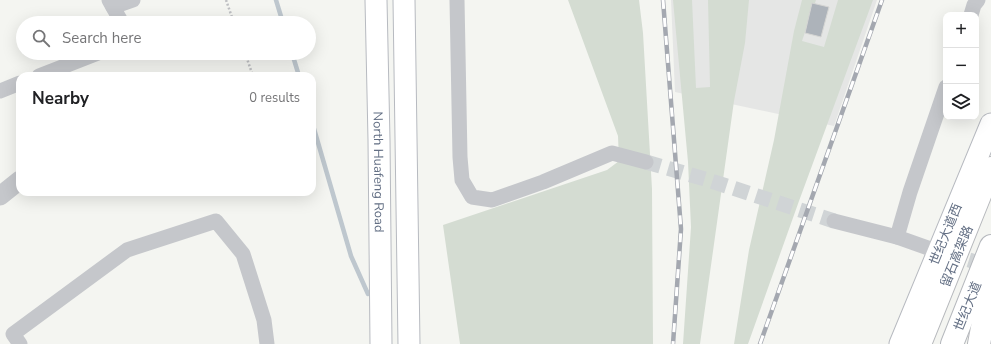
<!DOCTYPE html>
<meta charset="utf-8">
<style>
body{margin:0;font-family:"Nunito Sans","Noto Sans SC",sans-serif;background:#f2f2f2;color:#202124}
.controls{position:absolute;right:12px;top:12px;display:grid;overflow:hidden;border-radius:8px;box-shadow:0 4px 16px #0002}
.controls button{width:36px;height:36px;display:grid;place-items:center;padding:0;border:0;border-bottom:1px solid #e0e0e0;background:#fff;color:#202124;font:20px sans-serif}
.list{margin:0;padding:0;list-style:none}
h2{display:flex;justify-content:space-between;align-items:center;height:52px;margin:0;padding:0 16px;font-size:17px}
h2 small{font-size:13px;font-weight:400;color:#757577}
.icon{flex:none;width:22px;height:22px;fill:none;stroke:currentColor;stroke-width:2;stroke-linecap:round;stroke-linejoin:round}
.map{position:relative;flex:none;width:991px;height:344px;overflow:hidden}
.search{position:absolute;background:#fff;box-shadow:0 4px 16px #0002;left:16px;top:16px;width:300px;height:44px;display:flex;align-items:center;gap:10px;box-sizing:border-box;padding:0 14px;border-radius:22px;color:#757577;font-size:15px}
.panel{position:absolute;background:#fff;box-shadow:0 4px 16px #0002;left:16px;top:72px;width:300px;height:124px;border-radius:12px}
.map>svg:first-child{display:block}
.built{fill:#e5e6e5}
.green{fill:#d4dcd2}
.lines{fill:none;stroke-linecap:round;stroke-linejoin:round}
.stream{stroke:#bec7ce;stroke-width:4.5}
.building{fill:#adb3ba;stroke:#d6d6d4}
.minor-tunnel{stroke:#d0d4d6;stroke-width:15;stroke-dasharray:15 8;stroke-linecap:butt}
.secondary-casing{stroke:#b7bac0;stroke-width:23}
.primary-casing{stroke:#b5b8bd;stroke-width:24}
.trunk-casing{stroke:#b7b9bd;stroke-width:24}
.path{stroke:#bebfc2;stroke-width:2.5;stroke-dasharray:2 2;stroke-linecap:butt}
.minor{stroke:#c5c7cb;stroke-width:15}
.tertiary{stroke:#c5c7cb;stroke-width:19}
.secondary{stroke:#fff;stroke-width:21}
.primary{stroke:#fff;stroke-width:22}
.trunk{stroke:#fff;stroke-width:22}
.rail-casing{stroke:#a4a8b0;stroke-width:4.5}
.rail{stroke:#fff;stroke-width:3;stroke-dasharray:9;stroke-linecap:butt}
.labels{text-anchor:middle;stroke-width:4;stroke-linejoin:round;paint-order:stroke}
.street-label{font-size:13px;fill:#636f84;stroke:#fff}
</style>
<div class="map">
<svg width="991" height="344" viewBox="0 0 991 344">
<rect width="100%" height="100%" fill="#f4f5f1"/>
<!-- built -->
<path class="built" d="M671 0H877L834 126 675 92Z"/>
<!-- green -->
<g class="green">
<path d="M568 0H639L643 33 652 189 653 344H460L443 225 607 170 619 161 618 136Z"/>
<path d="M673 0H692L696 88 710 87 708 0H749L745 43 734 101 700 344H683L691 227 688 162Z"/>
<path d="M802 0H816L802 41 824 47 838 0H873L799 201 748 344H734L749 250 774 140 794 31Z"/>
</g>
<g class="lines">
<!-- stream -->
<g class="stream">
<path d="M276 0 283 23"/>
<path d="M292 53 299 76"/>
<path d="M312 122 351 256 368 294"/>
</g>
</g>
<!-- building -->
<path class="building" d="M812 3 829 7 821 37 805 33Z"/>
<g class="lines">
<!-- minor-tunnel -->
<g class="minor-tunnel">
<path d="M646 162 705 179 834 221"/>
<path d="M947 253 991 267"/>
</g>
<!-- secondary casing -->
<g class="secondary-casing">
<g id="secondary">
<path id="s1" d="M376 0 379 140 381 344"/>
<path d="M404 0 409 344"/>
<path d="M900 344 991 124"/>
</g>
</g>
<!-- primary casing -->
<g class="primary-casing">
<path id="primary" d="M952 344 991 246"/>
</g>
<!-- trunk casing -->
<g class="trunk-casing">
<g id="trunk">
<path d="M920 344 991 168"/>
<path d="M979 344 991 279"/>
</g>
</g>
<!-- path -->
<g class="path">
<path d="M226 0 234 23"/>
<path d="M245 53 253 76"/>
</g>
<!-- minor -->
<g class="minor">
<path d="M109 0 122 23"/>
<path d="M457 0 460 157 462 180 472 197 492 200 543 182 612 153 646 162"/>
<path d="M113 7 133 0"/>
<path d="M971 15 974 5 978 0"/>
<path d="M39 76 98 53"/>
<path d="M0 91 20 83"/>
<path d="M834 221 897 237"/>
<path d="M928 248 897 237 910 192 946 87"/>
<path d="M20 344 13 334 127 250 216 221 243 254 264 320 267 344"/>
</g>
<!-- tertiary -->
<path class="tertiary" d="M0 196 20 180"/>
<!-- secondary -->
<use href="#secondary" class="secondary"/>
<!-- primary -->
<use href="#primary" class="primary"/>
<!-- trunk -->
<use href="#trunk" class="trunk"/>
<!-- rail casing -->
<g class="rail-casing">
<g id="rail">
<path d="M663 0 681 229 673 344"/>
<path d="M760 344 882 0"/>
</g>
</g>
<!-- rail -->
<use href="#rail" class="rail"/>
</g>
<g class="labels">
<!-- street labels -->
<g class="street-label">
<text dy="5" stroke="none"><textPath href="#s1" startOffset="172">North Huafeng Road</textPath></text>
<text transform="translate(945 234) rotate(-68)" y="5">世纪大道西</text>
<text transform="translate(956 256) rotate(-68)" y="5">留石高架路</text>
<text transform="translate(967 306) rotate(-68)" y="5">世纪大道</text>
</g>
</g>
</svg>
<div class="controls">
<button>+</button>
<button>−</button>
<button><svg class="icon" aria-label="layers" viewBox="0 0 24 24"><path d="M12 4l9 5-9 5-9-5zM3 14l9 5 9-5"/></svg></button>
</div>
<div class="search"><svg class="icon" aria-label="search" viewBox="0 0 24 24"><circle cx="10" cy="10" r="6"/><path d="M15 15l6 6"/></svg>Search here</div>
<section class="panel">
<h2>Nearby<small>0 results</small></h2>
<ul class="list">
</ul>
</section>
</div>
